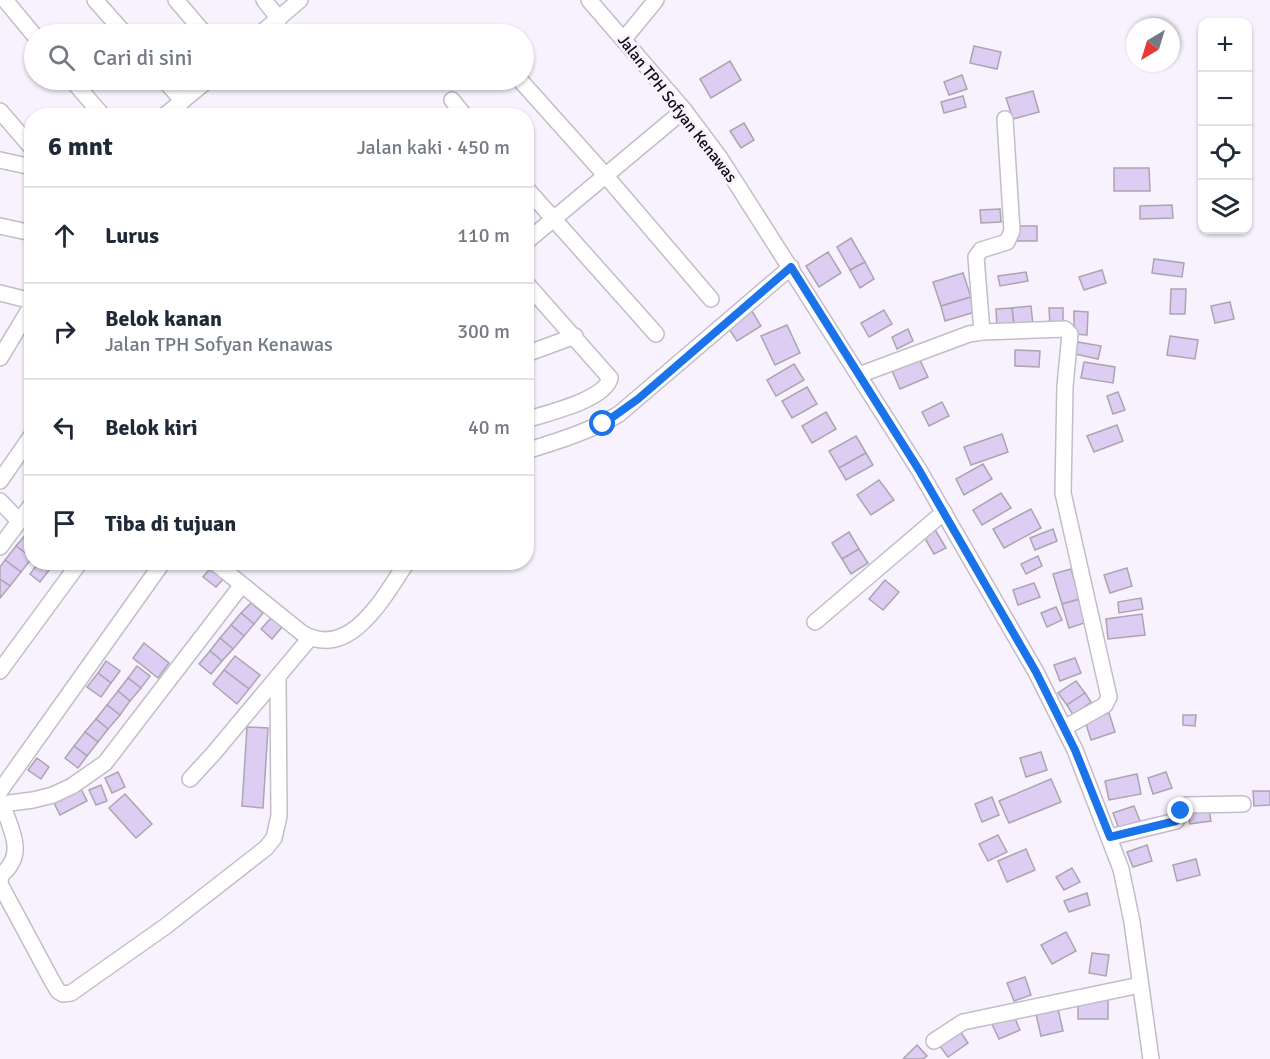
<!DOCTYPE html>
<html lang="id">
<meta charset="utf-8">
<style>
body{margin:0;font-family:Signika,sans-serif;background:#f6f6f7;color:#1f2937}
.controls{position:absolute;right:18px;top:18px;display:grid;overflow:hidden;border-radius:12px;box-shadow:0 2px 4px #0004}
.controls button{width:54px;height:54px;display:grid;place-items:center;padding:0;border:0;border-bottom:2px solid #e0e1e3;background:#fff;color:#1f2937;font:30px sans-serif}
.compass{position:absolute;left:1126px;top:18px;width:54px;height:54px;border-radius:50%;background:#fff;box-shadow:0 2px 4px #0004;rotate:218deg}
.stop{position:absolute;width:18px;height:18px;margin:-14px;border:4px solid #1a73e8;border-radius:50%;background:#fff}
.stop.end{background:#1a73e8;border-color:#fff;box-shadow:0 2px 6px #0008}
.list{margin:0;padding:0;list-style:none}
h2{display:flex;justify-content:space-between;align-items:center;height:78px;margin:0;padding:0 24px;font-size:26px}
h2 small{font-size:20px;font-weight:400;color:#747a83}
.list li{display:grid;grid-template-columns:39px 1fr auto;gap:18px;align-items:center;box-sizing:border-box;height:96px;padding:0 24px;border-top:2px solid #e0e1e3}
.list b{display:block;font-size:22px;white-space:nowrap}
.list p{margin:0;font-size:20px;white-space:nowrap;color:#747a83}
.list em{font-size:20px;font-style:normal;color:#747a83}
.icon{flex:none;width:33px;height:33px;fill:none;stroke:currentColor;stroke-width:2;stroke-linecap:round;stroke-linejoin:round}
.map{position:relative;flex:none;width:1270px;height:1059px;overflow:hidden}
.search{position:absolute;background:#fff;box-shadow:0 2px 4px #0004;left:24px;top:24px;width:510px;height:66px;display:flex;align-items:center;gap:15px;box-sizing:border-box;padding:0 21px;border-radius:33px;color:#747a83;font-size:22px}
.panel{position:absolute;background:#fff;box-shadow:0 2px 4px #0004;left:24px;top:108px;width:510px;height:462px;border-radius:24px}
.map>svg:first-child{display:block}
.building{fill:#decdf2;stroke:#aaa5b1;stroke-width:1.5}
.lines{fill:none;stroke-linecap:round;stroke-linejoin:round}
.minor-casing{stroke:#c2bdc9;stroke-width:18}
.minor{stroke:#fff;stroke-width:15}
.route{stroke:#1a73e8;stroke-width:8}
.labels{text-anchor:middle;stroke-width:6;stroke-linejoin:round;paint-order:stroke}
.street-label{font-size:16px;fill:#0d0b0f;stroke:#f7f2fd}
</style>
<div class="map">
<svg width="1270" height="1059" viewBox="0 0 1270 1059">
<rect width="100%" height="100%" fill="#f7f2fd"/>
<!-- building -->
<g class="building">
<path d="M974 46 1001 52 997 69 970 63Z"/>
<path d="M730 61 741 80 711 98 700 79Z"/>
<path d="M962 75 967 89 949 95 944 82Z"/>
<path d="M1033 91 1039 112 1013 119 1006 98Z"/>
<path d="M963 96 966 107 944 113 941 102Z"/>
<path d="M744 123 754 140 741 148 730 131Z"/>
<path d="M1114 168H1149L1150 191H1114Z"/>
<path d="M1172 205 1173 218 1140 219V206Z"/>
<path d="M1000 209 1001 222 981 223 980 210Z"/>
<rect x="1016" y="226" width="21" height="15"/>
<path d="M851 238 865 262 850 270 837 247Z"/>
<path d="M828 252 841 273 819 287 806 266Z"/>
<path d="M1154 259 1184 263 1182 277 1152 273Z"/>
<path d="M865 262 874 279 860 288 850 270Z"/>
<path d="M1102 270 1106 283 1084 290 1079 277Z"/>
<path d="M1026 272 1028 281 1000 286 998 276Z"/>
<path d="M963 273 971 297 941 306 933 282Z"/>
<path d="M1171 289H1186L1185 314H1170Z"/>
<path d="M971 297 975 312 945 321 941 306Z"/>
<path d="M1230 302 1234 319 1215 323 1211 306Z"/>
<path d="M1031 306 1033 325 1014 327 1012 308Z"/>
<path d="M750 308 761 326 737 341 725 323Z"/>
<path d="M1012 308 1014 327 997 328 996 309Z"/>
<path d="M1049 308H1063V324H1050Z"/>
<path d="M884 310 892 324 869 337 861 323Z"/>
<path d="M1074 311 1088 312 1087 335 1074 334Z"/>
<path d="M787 325 800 353 775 365 761 336Z"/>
<path d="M908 329 913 341 897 349 892 337Z"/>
<path d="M1170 336 1198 340 1195 359 1167 355Z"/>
<path d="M1078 342 1101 346 1098 359 1075 354Z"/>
<path d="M1015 350 1040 351 1039 367 1015 366Z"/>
<path d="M917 354 928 377 900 389 890 366Z"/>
<path d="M1084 362 1115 367 1113 383 1081 378Z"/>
<path d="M794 364 804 380 776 396 767 380Z"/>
<path d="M807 387 817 404 792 418 782 401Z"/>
<path d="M1118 392 1125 410 1113 414 1107 396Z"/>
<path d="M942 402 949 416 929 426 922 412Z"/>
<path d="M826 412 836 429 812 443 802 426Z"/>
<path d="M1117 425 1123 441 1094 452 1087 436Z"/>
<path d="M1002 434 1008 452 971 465 964 447Z"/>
<path d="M856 436 866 453 839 468 829 451Z"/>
<path d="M866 453 873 465 846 480 839 468Z"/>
<path d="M983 464 992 479 964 495 956 479Z"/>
<path d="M879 480 894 500 871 515 857 495Z"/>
<path d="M1001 493 1011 508 982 525 973 510Z"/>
<path d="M1031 509 1041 528 1004 548 993 529Z"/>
<path d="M934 528 946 548 934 554 923 535Z"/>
<path d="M1053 529 1057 541 1035 550 1030 538Z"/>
<path d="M28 532 32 535V558L16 546Z"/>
<path d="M849 532 859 549 842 559 832 543Z"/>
<path d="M16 546 32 558 21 572 5 560Z"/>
<path d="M859 549 868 563 851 574 842 559Z"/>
<path d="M1038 556 1042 566 1026 574 1021 564Z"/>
<path d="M5 560 21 572 10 586 0 579V567Z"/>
<path d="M39 562 50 569 40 582 30 574Z"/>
<path d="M41 562H55L50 569Z"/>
<path d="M213 565 226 576 216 587 203 577Z"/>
<path d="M1127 568 1132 586 1110 593 1104 575Z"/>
<path d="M1071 569 1080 599 1062 604 1053 574Z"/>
<path d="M0 579 10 586 0 598Z"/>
<path d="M885 580 899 592 883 610 869 599Z"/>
<path d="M1034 583 1040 597 1018 605 1013 590Z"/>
<path d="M1141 598 1143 609 1119 613 1118 602Z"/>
<path d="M1080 599 1087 622 1069 628 1062 604Z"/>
<path d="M251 603 263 613 254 624 241 613Z"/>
<path d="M1056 607 1062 620 1047 627 1041 613Z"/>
<path d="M241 613 254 624 244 636 231 625Z"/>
<path d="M1142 614 1145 635 1108 639 1106 619Z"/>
<path d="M271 618 282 627 272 639 261 629Z"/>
<path d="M231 625 244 636 233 649 220 638Z"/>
<path d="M220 638 233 649 222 661 210 651Z"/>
<path d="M144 643 169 663 158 678 133 658Z"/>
<path d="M210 651 222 661 211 674 199 664Z"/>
<path d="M235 656 260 675 249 689 224 670Z"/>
<path d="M1075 658 1081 673 1060 681 1054 665Z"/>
<path d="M106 661 120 671 111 683 98 673Z"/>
<path d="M137 666 150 676 141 688 128 678Z"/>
<path d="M224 670 249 689 237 704 213 684Z"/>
<path d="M98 673 111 683 101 697 87 687Z"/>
<path d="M128 678 141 688 130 701 118 691Z"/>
<path d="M1076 681 1085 693 1067 705 1058 693Z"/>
<path d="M118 691 130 701 120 715 107 705Z"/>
<path d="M1085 693 1091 702 1073 715 1067 705Z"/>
<path d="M107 705 120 715 108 729 96 719Z"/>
<path d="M1109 713 1115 732 1091 740 1085 721Z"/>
<path d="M1183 715H1196L1195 726 1183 725Z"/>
<path d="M96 719 108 729 98 742 85 732Z"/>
<path d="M247 727 268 728 263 808 242 806Z"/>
<path d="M85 732 98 742 87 756 74 746Z"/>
<path d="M74 746 87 756 78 768 65 758Z"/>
<path d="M1041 752 1047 770 1026 777 1020 758Z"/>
<path d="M37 758 49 767 41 779 28 770Z"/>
<path d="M118 772 125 787 112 793 105 778Z"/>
<path d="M1166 772 1172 788 1153 794 1148 778Z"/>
<path d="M1137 774 1141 794 1109 800 1105 781Z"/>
<path d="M1051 779 1061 802 1009 823 999 801Z"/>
<path d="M101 785 107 801 96 805 89 790Z"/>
<path d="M81 789 87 801 60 815 54 803Z"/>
<path d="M1253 791H1270V805L1254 806Z"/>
<path d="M125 794 152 824 136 838 109 808Z"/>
<path d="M992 797 999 815 982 822 975 804Z"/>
<path d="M1134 806 1140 821 1119 829 1113 813Z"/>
<path d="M1209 809 1211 821 1190 824 1188 812Z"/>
<path d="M998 835 1007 852 988 861 979 844Z"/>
<path d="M1147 845 1152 861 1133 867 1127 852Z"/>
<path d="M1026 849 1035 870 1007 882 998 861Z"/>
<path d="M1196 859 1200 875 1177 881 1173 865Z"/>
<path d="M1072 868 1080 882 1064 890 1056 877Z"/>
<path d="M1087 893 1090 905 1069 912 1064 901Z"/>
<path d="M1066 932 1076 951 1052 964 1041 945Z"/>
<path d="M1092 953 1109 955 1106 976 1089 973Z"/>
<path d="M1025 977 1031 995 1014 1001 1007 983Z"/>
<rect x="1078" y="999" width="30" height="20"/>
<path d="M1058 1009 1063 1031 1041 1036 1036 1014Z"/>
<path d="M1013 1014 1020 1030 999 1039 992 1024Z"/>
<path d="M960 1031 968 1043 948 1057 939 1045Z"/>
<path d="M917 1045 927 1056 923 1059H903Z"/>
</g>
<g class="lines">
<!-- minor casing -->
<g class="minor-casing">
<g id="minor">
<path d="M5 0 34 35"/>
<path d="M95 0 125 34"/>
<path d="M176 0 205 34"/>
<path d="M264 0 279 19"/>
<path d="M589 0 684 110 720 158 919 470 1036 672 1075 750 1121 869 1132 922 1151 1059"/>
<path d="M260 34 300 0"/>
<path d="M624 39 656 0"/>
<path d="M72 80 103 116"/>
<path d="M164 80 183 101"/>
<path d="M520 80 606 176 711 299"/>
<path d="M452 100 465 116"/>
<path d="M0 111 32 148"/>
<path d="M164 116 208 80"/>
<path d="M0 160 32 167"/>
<path d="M526 188 656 334"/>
<path d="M0 226 32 233"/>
<path d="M526 242 684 110"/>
<path d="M526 283 610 378C605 400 547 413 526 420"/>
<path d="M0 293 32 301"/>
<path d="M982 332 1065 329 1070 334 1065 386 1063 493 1109 697 1105 705 1064 728"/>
<path d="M526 354 575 336"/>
<path d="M0 358 32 305"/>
<path d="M859 375 969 334 982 332 976 257 981 250 1007 242 1012 231 1005 119"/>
<path d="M526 451C558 441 591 431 619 414L791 267"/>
<path d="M0 481 32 435"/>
<path d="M0 501 19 521"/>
<path d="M0 547 32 504"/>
<path d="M214 562 302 633C350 662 385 595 407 562"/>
<path d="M815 622 944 512"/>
<path d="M0 671 80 562"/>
<path d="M190 779 213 754 310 638"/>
<path d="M0 791 163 562"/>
<path d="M0 800 2 804 33 800 53 795 72 786 105 763 241 586"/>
<path d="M1110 837 1176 821 1183 806 1187 805 1243 804"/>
<path d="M0 882 1 875C27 854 11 830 2 804"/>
<path d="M0 884 51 979 58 991 63 994 71 993 166 926 266 848 274 838 279 816 278 678"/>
<path d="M934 1041 963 1022 1140 985"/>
</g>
</g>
<!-- minor -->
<use href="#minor" class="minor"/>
</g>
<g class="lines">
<!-- route -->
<path class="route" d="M603 424 638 399 791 267 919 470 1036 672 1075 750 1110 837 1176 821 1181 811"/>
</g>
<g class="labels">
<!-- street labels -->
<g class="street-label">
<text transform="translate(678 108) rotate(52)" y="6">Jalan TPH Sofyan Kenawas</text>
</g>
</g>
</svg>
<div class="controls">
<button>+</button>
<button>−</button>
<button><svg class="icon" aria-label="locate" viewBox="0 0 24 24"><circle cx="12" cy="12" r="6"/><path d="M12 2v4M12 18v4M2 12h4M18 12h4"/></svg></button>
<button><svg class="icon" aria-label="layers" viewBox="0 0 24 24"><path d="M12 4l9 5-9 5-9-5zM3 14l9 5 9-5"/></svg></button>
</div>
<svg class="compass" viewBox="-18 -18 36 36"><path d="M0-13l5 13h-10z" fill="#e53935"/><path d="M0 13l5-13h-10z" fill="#747a83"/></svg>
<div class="stop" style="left:603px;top:424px"></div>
<div class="stop end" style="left:1181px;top:811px"></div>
<div class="search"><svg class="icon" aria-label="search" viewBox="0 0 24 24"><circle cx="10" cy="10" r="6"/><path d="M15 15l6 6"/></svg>Cari di sini</div>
<section class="panel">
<h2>6 mnt<small>Jalan kaki · 450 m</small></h2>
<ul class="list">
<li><svg class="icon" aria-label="ahead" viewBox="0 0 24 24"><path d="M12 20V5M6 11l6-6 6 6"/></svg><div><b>Lurus</b></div><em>110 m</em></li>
<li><svg class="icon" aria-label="right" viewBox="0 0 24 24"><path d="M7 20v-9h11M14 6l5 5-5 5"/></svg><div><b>Belok kanan</b><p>Jalan TPH Sofyan Kenawas</p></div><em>300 m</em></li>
<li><svg class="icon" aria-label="left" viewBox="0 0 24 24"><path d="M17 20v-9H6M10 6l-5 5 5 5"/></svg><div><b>Belok kiri</b></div><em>40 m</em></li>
<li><svg class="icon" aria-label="arrive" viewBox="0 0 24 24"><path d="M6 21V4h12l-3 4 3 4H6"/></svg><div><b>Tiba di tujuan</b></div></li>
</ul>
</section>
</div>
